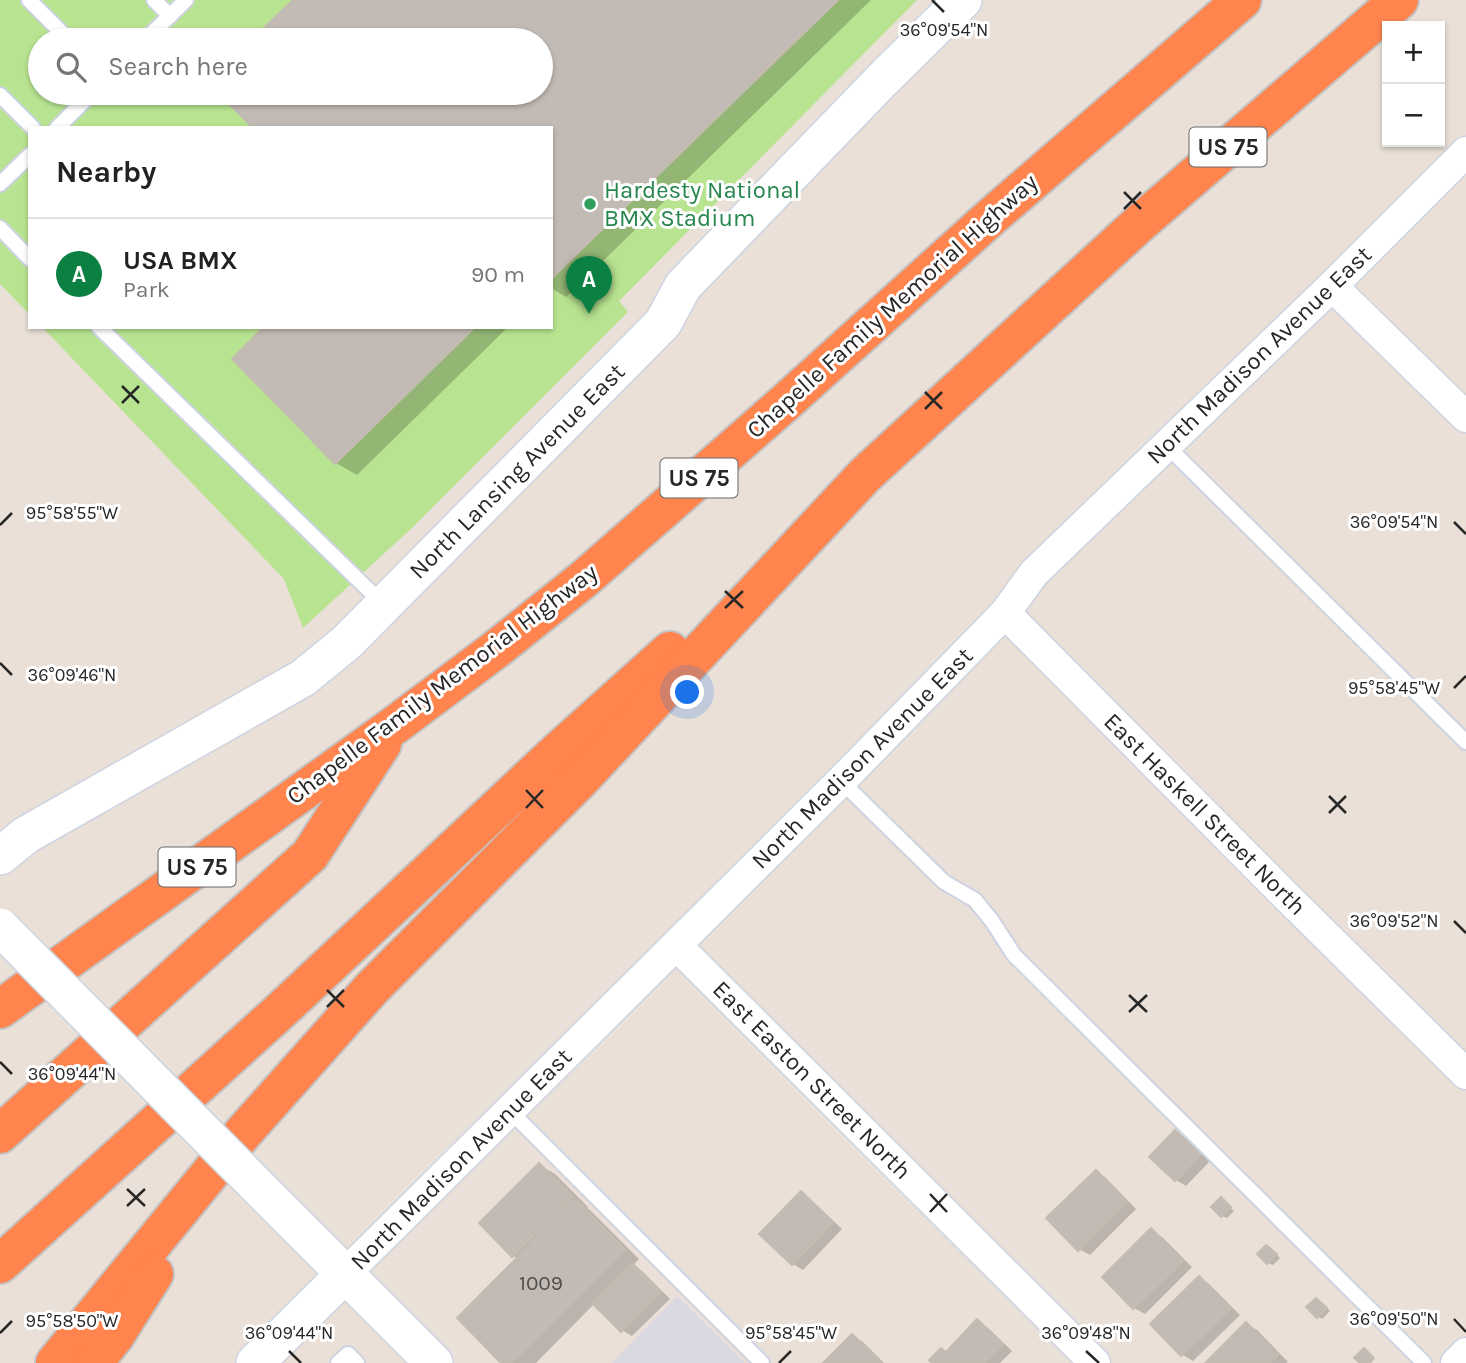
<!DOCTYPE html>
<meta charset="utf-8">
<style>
body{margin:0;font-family:Karla,sans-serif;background:#f2f2f2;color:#222}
.controls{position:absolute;right:21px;top:21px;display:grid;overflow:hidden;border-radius:0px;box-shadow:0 2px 5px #0004}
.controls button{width:63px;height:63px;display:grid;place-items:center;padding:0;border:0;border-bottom:2px solid #e0e0e0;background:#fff;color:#222;font:35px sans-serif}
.you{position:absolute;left:688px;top:693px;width:24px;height:24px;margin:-18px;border:5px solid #fff;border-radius:50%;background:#1a73e8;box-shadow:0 0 0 10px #1a73e833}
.badge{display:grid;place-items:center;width:46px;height:46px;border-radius:50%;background:#0b8043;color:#fff;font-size:23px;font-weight:700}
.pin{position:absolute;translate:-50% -58px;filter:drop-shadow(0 2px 4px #0008)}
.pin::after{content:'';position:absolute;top:37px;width:24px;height:21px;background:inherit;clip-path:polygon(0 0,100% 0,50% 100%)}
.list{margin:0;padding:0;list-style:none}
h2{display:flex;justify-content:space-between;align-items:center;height:91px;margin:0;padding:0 28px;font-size:30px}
h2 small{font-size:23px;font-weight:400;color:#767676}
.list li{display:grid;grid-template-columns:46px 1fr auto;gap:21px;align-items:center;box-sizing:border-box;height:112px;padding:0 28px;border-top:2px solid #e0e0e0}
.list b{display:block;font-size:26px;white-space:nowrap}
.list p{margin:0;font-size:23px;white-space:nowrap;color:#767676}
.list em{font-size:23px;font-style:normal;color:#767676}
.icon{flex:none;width:38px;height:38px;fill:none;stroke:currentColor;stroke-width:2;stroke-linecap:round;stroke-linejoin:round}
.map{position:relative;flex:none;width:1466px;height:1363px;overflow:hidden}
.search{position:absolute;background:#fff;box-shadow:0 2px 5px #0004;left:28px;top:28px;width:525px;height:77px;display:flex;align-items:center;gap:18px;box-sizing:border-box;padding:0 24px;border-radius:38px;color:#767676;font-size:26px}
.panel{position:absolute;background:#fff;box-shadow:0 2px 5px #0004;left:28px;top:126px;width:525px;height:203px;border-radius:0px}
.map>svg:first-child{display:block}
.industrial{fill:#dad9e2}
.green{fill:#b8e491;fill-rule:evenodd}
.shadow{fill:#0003}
.building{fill:#c2bab4;stroke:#c5bcb1;stroke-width:2}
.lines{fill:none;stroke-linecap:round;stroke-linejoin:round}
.service-casing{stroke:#cdd3e1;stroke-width:18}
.minor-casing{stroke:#cdd3e1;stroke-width:33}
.tertiary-casing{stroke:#cdd3e1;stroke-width:40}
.motorway-casing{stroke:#c3c3c3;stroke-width:42}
.service{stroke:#fff;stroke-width:14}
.minor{stroke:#fff;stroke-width:30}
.tertiary{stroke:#fff;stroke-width:37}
.motorway{stroke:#ff844e;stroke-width:38}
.tertiary-bridge-casing{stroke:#cdd3e1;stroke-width:40;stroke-linecap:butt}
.tertiary-bridge{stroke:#fff;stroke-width:37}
.ticks{fill:none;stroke:#272727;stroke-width:2.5}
.leisure-dot{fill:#2e9e5b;stroke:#fff;stroke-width:2.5}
.labels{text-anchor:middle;stroke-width:6;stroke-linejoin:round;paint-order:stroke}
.number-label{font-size:21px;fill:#4e4c4a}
.shield{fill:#fff;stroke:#686868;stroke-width:2}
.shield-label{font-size:23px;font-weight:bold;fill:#272727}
.leisure-label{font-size:24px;fill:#27864d;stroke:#fff;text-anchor:start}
.street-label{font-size:24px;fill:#272727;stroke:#fff}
.ticks-label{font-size:18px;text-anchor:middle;fill:#272727;stroke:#fff;stroke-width:6;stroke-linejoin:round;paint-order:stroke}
</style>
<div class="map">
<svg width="1466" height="1363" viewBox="0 0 1466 1363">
<rect width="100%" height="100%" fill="#eae0d7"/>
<!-- industrial -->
<path class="industrial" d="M677 1296 745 1363H612Z"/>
<!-- green -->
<path class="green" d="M0 0H917L619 301 628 312 413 527 303 628 284 579 42 327H551V128H30V315L0 284ZM40 40H541V93H40Z"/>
<!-- shadow -->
<g class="shadow">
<path d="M295 0H871L566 297 551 288V128H255L221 93H541V40H254Z"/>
<path d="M267 327H508L357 475 336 463Z"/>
<path d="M1175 1132 1185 1138 1210 1161 1186 1186 1176 1180Z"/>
<path d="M539 1165 555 1174 588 1207 587 1208 591 1211 639 1259 633 1265 642 1271 670 1299 632 1336 622 1330 595 1303 536 1363H504L518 1259 514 1256 481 1223Z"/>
<path d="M1096 1172 1106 1178 1136 1209 1090 1255 1079 1249Z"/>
<path d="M801 1194 811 1200 842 1229 803 1270 793 1264Z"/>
<path d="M1225 1202 1234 1211 1227 1218 1222 1216Z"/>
<path d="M1151 1231 1162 1237 1192 1267 1145 1314 1134 1308Z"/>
<path d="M1271 1249 1280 1258 1273 1265 1268 1263Z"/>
<path d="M1199 1278 1209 1284 1240 1315 1193 1361 1183 1355 1152 1324Z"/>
<path d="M1321 1302 1330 1311 1322 1319 1318 1316Z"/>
<path d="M978 1322 988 1328 1012 1351 1000 1363H935Z"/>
<path d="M1247 1324 1257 1330 1288 1362 1286 1363H1208Z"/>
<path d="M852 1336 863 1342 884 1363H825Z"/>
</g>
<!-- building -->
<g class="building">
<path d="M293 0H838L551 279V128H253L218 93H541V40H251Z"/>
<path d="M264 327H475L335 464 232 359Z"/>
<path d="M1175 1130 1201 1154 1175 1181 1149 1157Z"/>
<path d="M539 1163 573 1197 512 1257 479 1223Z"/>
<path d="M1096 1170 1127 1202 1078 1251 1046 1218Z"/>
<path d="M801 1191 833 1222 792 1265 759 1234Z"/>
<path d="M1221 1197 1231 1207 1221 1217 1211 1207Z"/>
<path d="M575 1199 625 1249 511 1363H501L457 1318Z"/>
<path d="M1151 1228 1183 1261 1133 1309 1102 1277Z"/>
<path d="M1266 1245 1277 1254 1267 1264 1257 1254Z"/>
<path d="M632 1263 661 1292 621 1332 592 1303Z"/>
<path d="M1199 1276 1231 1308 1181 1356 1150 1324Z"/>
<path d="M1316 1298 1327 1308 1317 1318 1306 1307Z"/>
<path d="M977 1319 1003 1344 984 1363H932L929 1360 941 1348 946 1352Z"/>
<path d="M1246 1322 1278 1355 1270 1363H1205Z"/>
<path d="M852 1334 880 1362 823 1363Z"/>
<path d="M1364 1348 1374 1358 1370 1363H1360L1354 1358Z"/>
</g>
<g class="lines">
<!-- service casing -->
<g class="service-casing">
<g id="service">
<path d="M29 0 69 40"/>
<path d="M154 0 170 16"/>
<path d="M145 40 186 0"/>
<path d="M0 95 33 128"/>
<path d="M57 128 92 93"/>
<path d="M0 184 30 155"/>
<path d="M0 228 30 259"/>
<path d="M99 327 384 605"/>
<path d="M1166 445 1466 742"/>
<path d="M841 781 944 882 975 900 992 921 1014 955 1424 1363"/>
<path d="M510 1111 762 1363"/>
<path d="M338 1363 348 1354 357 1363"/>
</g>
</g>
<!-- minor casing -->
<g class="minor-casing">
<g id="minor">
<path d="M1332 286 1466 417"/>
<path d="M1005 613 1286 896 1466 1074"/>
<path d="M677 946 1095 1363"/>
<path d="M345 1274 841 781 1005 613 1034 573 1332 286 1466 152"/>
<path d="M1456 1363 1466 1353"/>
</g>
</g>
<!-- tertiary casing -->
<g class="tertiary-casing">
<g id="tertiary">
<path d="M0 856 26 835 303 678 347 642 663 323 683 286 882 80 963 0"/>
<path d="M297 1226 434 1363"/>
<path d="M255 1363 345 1274"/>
</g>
</g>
<!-- motorway casing -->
<g class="motorway-casing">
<g id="motorway">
<path d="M0 1009 395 725 495 650 584 579 787 401 991 217 1242 0"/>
<path d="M0 1134 310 855 382 744"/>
<path d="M0 1264 277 1014 554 755 670 651"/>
<path d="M55 1363 243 1133 372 988 580 780 865 475 1141 222 1399 0"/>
<path d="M93 1363 115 1336 154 1274"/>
</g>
</g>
<!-- service -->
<use href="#service" class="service"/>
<!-- minor -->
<use href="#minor" class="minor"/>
<!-- tertiary -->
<use href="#tertiary" class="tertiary"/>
<!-- motorway -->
<use href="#motorway" class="motorway"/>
<!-- tertiary-bridge casing -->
<g class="tertiary-bridge-casing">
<path id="tertiary-bridge" d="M0 927 297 1226"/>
</g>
<!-- tertiary-bridge -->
<use href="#tertiary-bridge" class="tertiary-bridge"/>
</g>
<!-- ticks -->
<path class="ticks" d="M932 0 944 12M1124 192 1141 209M1124 209 1141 192M122 386 139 403M925 392 942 409M122 403 139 386M925 409 942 392M1454 522 1466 534M0 525 12 513M725 591 743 608M725 608 743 591M0 663 12 675M1454 688 1466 676M526 790 543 808M1329 796 1346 813M526 808 543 790M1329 813 1346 796M1454 921 1466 933M327 990 344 1007M1129 995 1147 1012M327 1007 344 990M1129 1012 1147 995M0 1062 12 1074M127 1189 145 1206M930 1194 947 1212M127 1206 145 1189M930 1212 947 1194M1454 1319 1466 1332M0 1333 12 1321M289 1351 301 1363M1086 1351 1099 1363M779 1363 791 1351"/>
<!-- markers -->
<circle class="leisure-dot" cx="590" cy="204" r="7"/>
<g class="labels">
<!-- number labels -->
<g class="number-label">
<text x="541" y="1290">1009</text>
</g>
<!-- shield labels -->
<g class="shield">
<rect x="1189.5" y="127.5" width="77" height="39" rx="5"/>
<rect x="660.5" y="458.5" width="77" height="39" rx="5"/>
<rect x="158.5" y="847.5" width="77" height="39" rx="5"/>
</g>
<g class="shield-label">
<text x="1228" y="155">US 75</text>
<text x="699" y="486">US 75</text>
<text x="197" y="875">US 75</text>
</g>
<!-- leisure labels -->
<g class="leisure-label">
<text x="604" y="198">Hardesty National<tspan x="604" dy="28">BMX Stadium</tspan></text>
</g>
<!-- street labels -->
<g class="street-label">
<text transform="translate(892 306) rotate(-42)" y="8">Chapelle Family Memorial Highway</text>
<text transform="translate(1259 355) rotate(-44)" y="8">North Madison Avenue East</text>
<text transform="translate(517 471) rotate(-45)" y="8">North Lansing Avenue East</text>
<text transform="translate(442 684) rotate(-37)" y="8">Chapelle Family Memorial Highway</text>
<text transform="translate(862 758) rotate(-45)" y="8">North Madison Avenue East</text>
<text transform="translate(1205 814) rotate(45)" y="8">East Haskell Street North</text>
<text transform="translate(812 1080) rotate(45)" y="8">East Easton Street North</text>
<text transform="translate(461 1159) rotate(-45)" y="8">North Madison Avenue East</text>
</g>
</g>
<g class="ticks-label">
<text x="944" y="36">36°09'54"N</text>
<text x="72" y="519">95°58'55"W</text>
<text x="1394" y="528">36°09'54"N</text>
<text x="72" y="681">36°09'46"N</text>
<text x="1394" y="694">95°58'45"W</text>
<text x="1394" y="927">36°09'52"N</text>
<text x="72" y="1080">36°09'44"N</text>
<text x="1394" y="1325">36°09'50"N</text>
<text x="72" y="1327">95°58'50"W</text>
<text x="791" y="1339">95°58'45"W</text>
<text x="289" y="1339">36°09'44"N</text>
<text x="1086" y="1339">36°09'48"N</text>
</g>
</svg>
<div class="controls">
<button>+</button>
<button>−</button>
</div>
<div class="you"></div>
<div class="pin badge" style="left:589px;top:314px">A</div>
<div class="search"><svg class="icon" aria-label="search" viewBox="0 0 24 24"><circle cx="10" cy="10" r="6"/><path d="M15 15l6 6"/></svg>Search here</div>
<section class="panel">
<h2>Nearby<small></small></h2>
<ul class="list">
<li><span class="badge">A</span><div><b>USA BMX</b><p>Park</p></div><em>90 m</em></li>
</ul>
</section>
</div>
